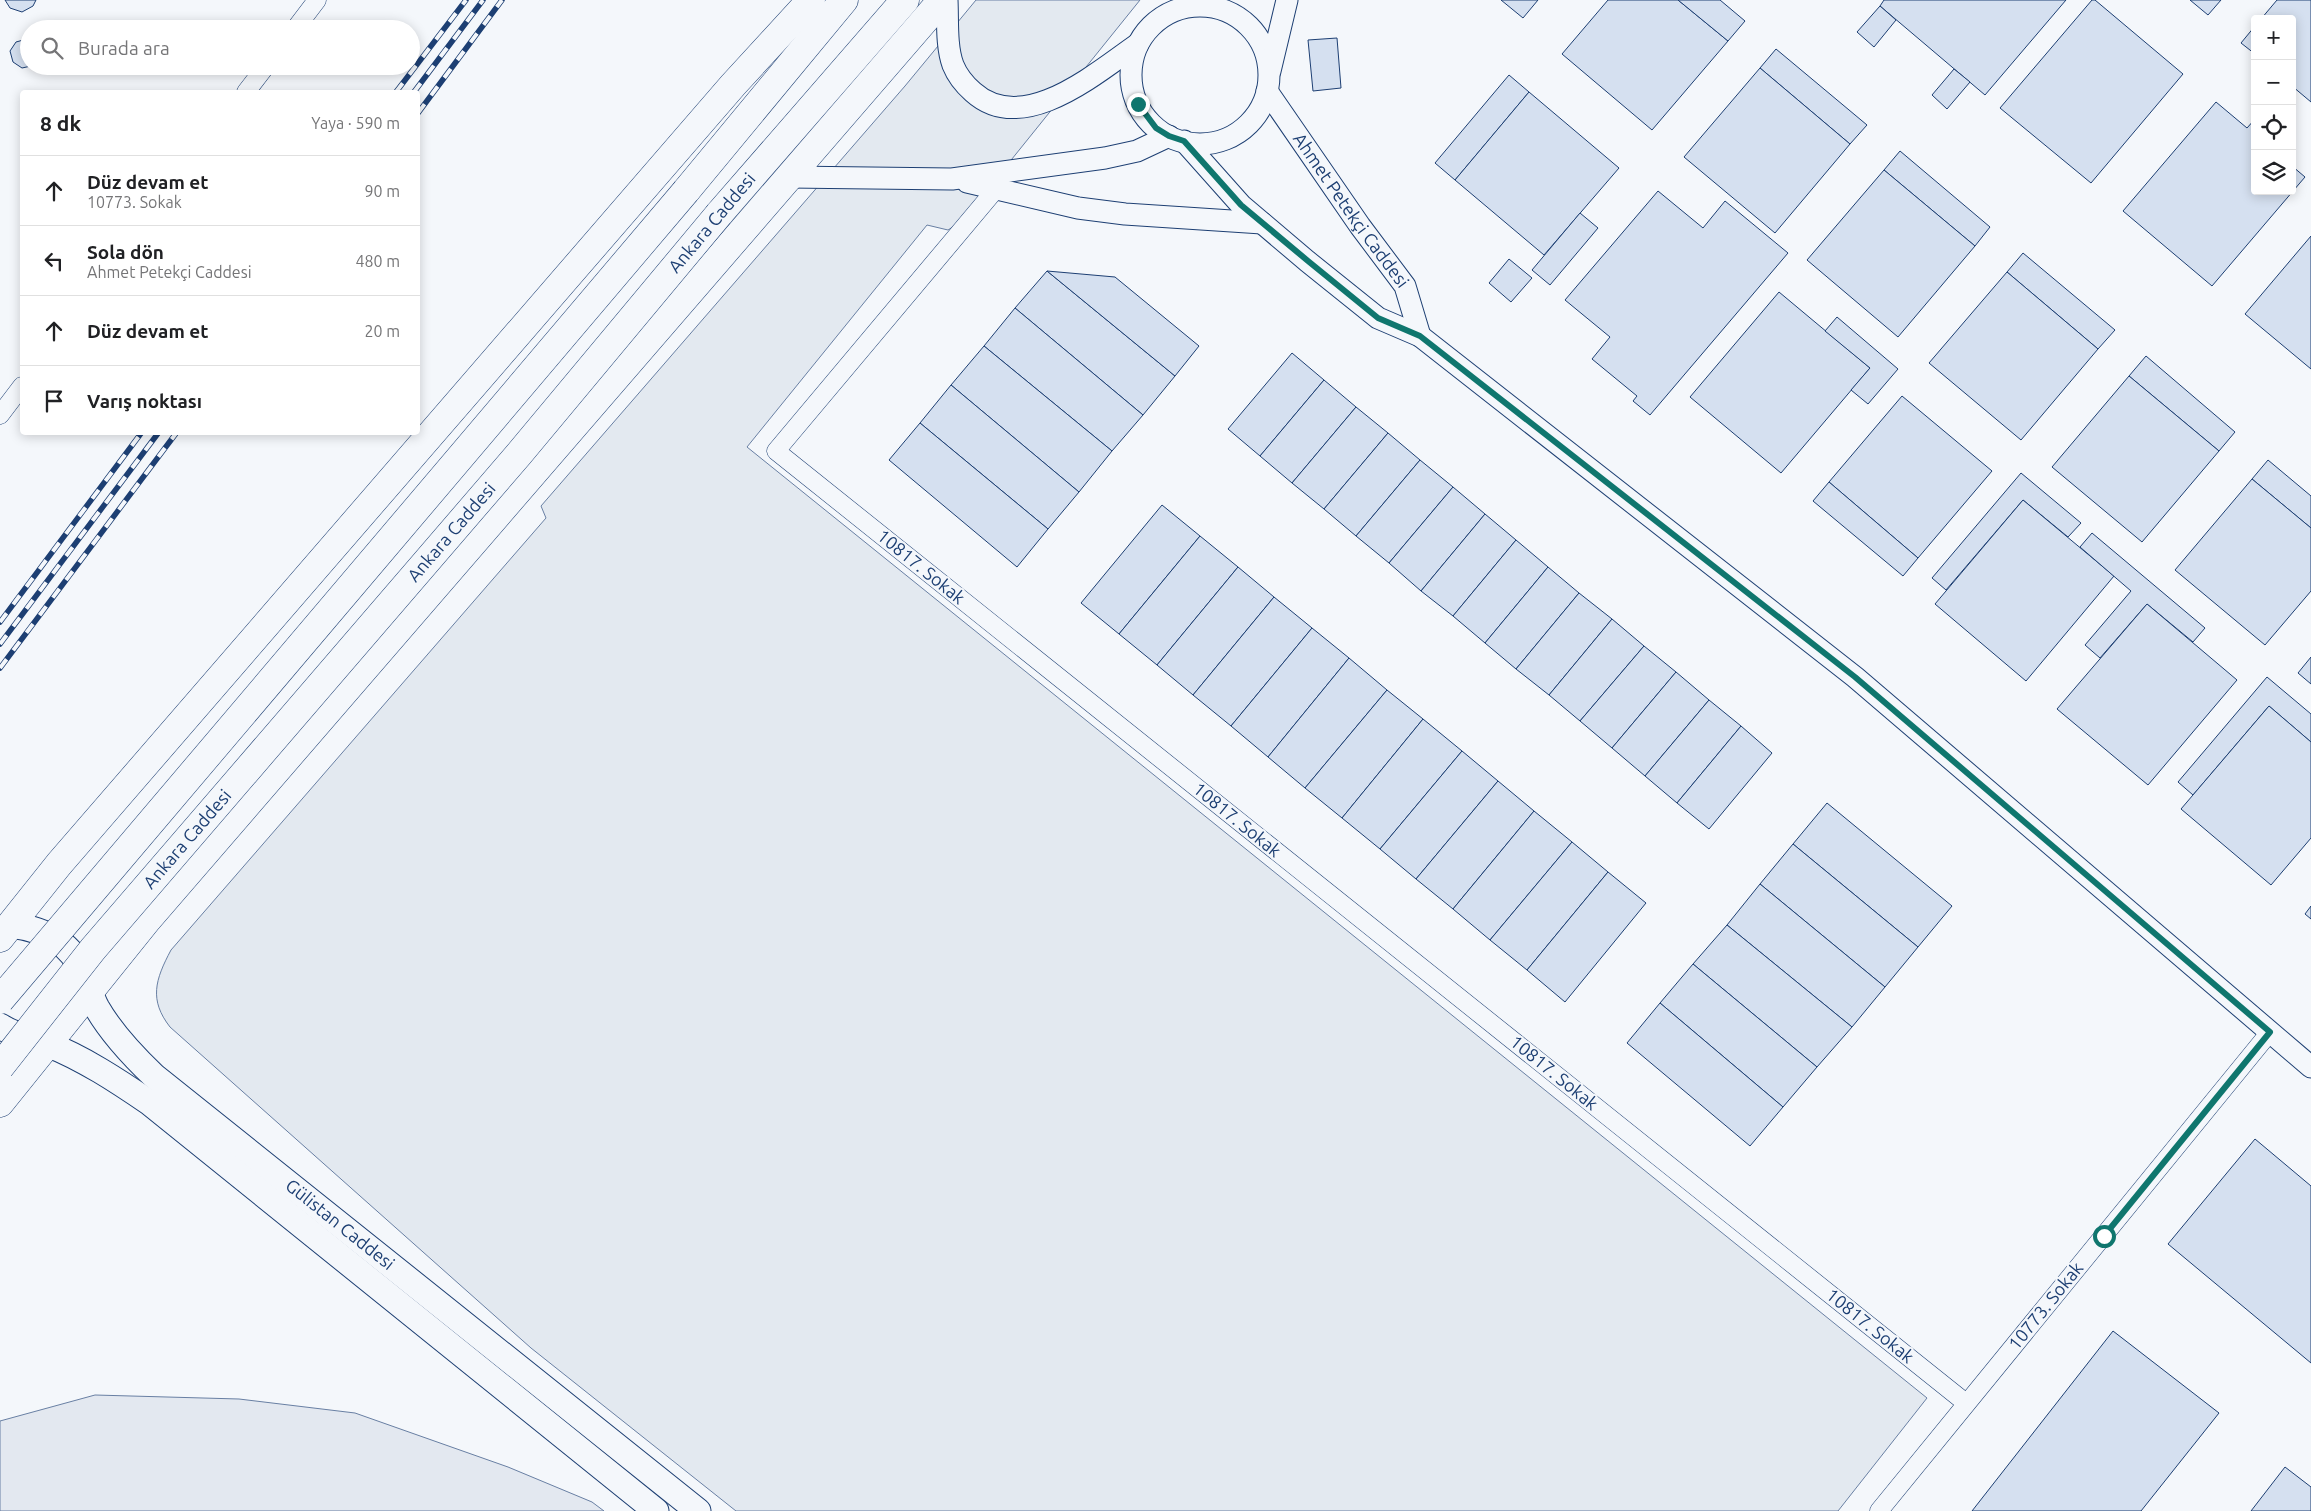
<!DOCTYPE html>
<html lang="tr">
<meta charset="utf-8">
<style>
body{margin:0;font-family:Ubuntu,sans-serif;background:#f2f2f2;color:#202124}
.controls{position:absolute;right:15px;top:15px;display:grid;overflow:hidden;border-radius:5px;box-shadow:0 2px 12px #0003}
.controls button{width:45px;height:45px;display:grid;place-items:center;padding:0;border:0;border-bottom:1px solid #e0e0e0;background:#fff;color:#202124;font:25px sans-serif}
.stop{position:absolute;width:15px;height:15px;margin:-11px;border:4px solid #0f766e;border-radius:50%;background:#fff}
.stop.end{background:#0f766e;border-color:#fff;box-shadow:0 1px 5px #0008}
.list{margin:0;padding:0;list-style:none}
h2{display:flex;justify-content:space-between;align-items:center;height:65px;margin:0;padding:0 20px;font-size:21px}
h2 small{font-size:16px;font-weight:400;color:#757577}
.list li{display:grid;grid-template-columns:32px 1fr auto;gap:15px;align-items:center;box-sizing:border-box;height:70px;padding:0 20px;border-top:1px solid #e0e0e0}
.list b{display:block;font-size:19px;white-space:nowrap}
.list p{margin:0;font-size:16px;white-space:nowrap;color:#757577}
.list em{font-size:16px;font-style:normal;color:#757577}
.icon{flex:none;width:28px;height:28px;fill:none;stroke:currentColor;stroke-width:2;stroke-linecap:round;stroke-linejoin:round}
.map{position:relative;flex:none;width:2311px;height:1511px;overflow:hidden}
.search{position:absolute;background:#fff;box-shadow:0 2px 12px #0003;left:20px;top:20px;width:400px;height:55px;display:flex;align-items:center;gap:12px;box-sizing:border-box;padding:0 18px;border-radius:28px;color:#757577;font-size:19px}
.panel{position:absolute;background:#fff;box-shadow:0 2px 12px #0003;left:20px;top:90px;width:400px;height:345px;border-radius:5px}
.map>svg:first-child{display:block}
.green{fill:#e3e9f0;stroke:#687fa3}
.parking{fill:#e3e8f0;stroke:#687fa3}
.building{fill:#d5e0f0;stroke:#1d3f73}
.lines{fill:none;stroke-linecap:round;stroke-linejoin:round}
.minor-casing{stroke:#1d3f73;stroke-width:19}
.tertiary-casing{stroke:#1d3f73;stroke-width:23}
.secondary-casing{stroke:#1d3f73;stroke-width:27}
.trunk-casing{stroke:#1d3f73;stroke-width:29}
.minor{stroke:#f4f7fb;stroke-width:18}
.tertiary{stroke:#f4f7fb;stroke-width:21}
.secondary{stroke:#f4f7fb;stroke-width:25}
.trunk{stroke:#f4f7fb;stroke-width:28}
.rail-casing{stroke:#1d3f73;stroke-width:5.5}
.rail{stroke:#f4f7fb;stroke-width:4;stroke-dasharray:11;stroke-linecap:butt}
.trunk-bridge-casing{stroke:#1d3f73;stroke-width:29;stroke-linecap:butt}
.trunk-bridge{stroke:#f4f7fb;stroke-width:28}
.route{stroke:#0f766e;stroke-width:6}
.labels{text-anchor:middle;stroke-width:4;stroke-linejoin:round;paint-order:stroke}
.street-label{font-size:18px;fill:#1d3f73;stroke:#f4f7fb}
</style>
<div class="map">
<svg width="2311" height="1511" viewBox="0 0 2311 1511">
<rect width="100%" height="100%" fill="#f4f7fb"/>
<!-- green -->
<path class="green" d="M976 0H1140L962 221 948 230 927 225 747 447 1927 1398 1838 1511H736L531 1348 170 1027C149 1000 155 980 171 950L546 518 541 506 905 86Z"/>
<!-- parking -->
<path class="parking" d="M95 1395 239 1399 355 1413 508 1467 592 1502 604 1511H0V1421Z"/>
<!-- building -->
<g class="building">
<path d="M5 0H36L33 6 22 12 10 8Z"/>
<path d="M1501 0H1538L1523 18Z"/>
<path d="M1608 0H1678L1728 41 1652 130 1562 54Z"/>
<path d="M1678 0H1720L1745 21 1728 41Z"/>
<path d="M1884 0H2066L1985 95 1880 6Z"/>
<path d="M2092 0H2095L2183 74 2091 183 2000 108Z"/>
<path d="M2190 0H2221L2208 15Z"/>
<path d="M2277 0H2311V102L2292 86V19H2261Z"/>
<path d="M1880 6 1896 20 1874 47 1857 32Z"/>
<path d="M2255 26V54L2241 43Z"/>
<path d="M1337 38 1341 88 1313 91 1308 40Z"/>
<path d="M27 39 29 40V66H31L22 68 13 62 10 51 16 42Z"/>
<path d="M1776 49 1867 125 1850 144 1760 68Z"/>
<path d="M1760 68 1850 144 1775 233 1684 157Z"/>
<path d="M1954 69 1970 82 1947 109 1932 95Z"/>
<path d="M1509 75 1529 92 1455 180 1435 163Z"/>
<path d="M1529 92 1619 168 1544 255 1455 180Z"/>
<path d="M2216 102 2247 128 2255 119V191H2292V166L2305 177 2212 286 2123 211Z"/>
<path d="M1900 151 1990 227 1975 246 1884 170Z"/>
<path d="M1884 170 1975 246 1898 337 1807 260Z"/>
<path d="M1658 191 1703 228 1725 201 1788 253 1650 415 1633 401 1637 396 1592 359 1610 337 1565 300Z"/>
<path d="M1580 213 1598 228 1550 285 1532 270Z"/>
<path d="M2311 236V369L2245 314Z"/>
<path d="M2023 253 2115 330 2098 349 2007 272Z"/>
<path d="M1509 259 1532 278 1511 302 1489 283Z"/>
<path d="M1047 271 1175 376 1143 415 1015 308Z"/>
<path d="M1047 271 1115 277 1199 346 1175 376Z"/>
<path d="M2007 272 2098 349 2021 440 1929 363Z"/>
<path d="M1779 292 1870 368 1781 473 1690 397Z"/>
<path d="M1015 308 1143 415 1112 451 984 346Z"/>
<path d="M1837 317 1898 369 1868 404 1851 390 1870 368 1825 331Z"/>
<path d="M984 346 1112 451 1079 492 951 385Z"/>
<path d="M1292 353 1324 380 1260 456 1228 429Z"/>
<path d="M2146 356 2235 432 2219 451 2129 376Z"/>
<path d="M2129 376 2219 451 2142 542 2052 467Z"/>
<path d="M1324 380 1356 407 1292 483 1260 456Z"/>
<path d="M951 385 1079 492 1048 529 920 423Z"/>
<path d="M1902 396 1992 471 1918 558 1829 482Z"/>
<path d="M1356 407 1388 433 1324 509 1292 483Z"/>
<path d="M920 423 1048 529 1017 567 889 460Z"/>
<path d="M1388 433 1420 460 1356 536 1324 509Z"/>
<path d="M1420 460 1453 487 1389 563 1356 536Z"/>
<path d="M2268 460 2311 496V528L2252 479Z"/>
<path d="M2021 473 2081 523 2068 537 2023 500 1946 590 1932 578Z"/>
<path d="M2252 479 2311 528V591L2265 645 2175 570Z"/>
<path d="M1829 482 1918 558 1903 576 1813 501Z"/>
<path d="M1453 487 1485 514 1421 591 1389 563Z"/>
<path d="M2023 500 2114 576 2026 681 1935 604Z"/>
<path d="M1162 505 1200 536 1119 634 1081 603Z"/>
<path d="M1485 514 1516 540 1453 616 1421 591Z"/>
<path d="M2092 533 2205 628 2193 642 2147 604 2100 658 2085 645 2131 591 2080 547Z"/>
<path d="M1200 536 1238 567 1157 665 1119 634Z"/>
<path d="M1516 540 1548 567 1485 643 1453 616Z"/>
<path d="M1238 567 1274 597 1193 695 1157 665Z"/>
<path d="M1548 567 1579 593 1516 669 1485 643Z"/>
<path d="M1579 593 1612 619 1549 695 1516 669Z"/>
<path d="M1274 597 1312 628 1231 726 1193 695Z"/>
<path d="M2147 604 2237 680 2148 785 2057 709Z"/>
<path d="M1612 619 1644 646 1580 721 1549 695Z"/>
<path d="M1312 628 1349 658 1268 757 1231 726Z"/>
<path d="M1644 646 1676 672 1612 748 1580 721Z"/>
<path d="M2311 657V684L2298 673Z"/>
<path d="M1349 658 1387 690 1305 788 1268 757Z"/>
<path d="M1676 672 1709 700 1645 776 1612 748Z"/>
<path d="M2267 677 2311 714V742L2269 706 2193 795 2178 782Z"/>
<path d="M1387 690 1423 719 1342 818 1305 788Z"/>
<path d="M1709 700 1741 726 1677 803 1645 776Z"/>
<path d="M2269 706 2311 742V838L2271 885 2181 809Z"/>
<path d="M1423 719 1462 751 1380 849 1342 818Z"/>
<path d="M1741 726 1772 753 1709 829 1677 803Z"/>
<path d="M1462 751 1498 781 1416 879 1380 849Z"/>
<path d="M1498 781 1534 811 1453 909 1416 879Z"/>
<path d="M1827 803 1952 906 1918 947 1793 844Z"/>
<path d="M1534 811 1572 842 1490 940 1453 909Z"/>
<path d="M1572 842 1608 872 1527 970 1490 940Z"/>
<path d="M1793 844 1918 947 1885 987 1760 884Z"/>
<path d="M1608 872 1646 903 1565 1002 1527 970Z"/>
<path d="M1760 884 1885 987 1852 1027 1727 925Z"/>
<path d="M2311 906V919L2305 914Z"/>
<path d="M1727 925 1852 1027 1817 1067 1693 964Z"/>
<path d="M1693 964 1817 1067 1783 1107 1660 1003Z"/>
<path d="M1660 1003 1783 1107 1750 1146 1627 1043Z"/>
<path d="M2255 1139 2311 1186V1363L2168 1244Z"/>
<path d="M2113 1331 2219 1413 2141 1511H1972Z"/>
<path d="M2285 1467 2311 1487V1511H2251Z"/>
</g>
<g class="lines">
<!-- minor casing -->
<g class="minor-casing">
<g id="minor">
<path d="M295 29 317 0"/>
<path d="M246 92 266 66"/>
<path d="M996 189 776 451 1966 1403"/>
<path d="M0 415 22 386"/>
<path d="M1879 1511 2270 1032"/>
</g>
</g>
<!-- tertiary casing -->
<g class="tertiary-casing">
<g id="tertiary">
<path d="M947 0C948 20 946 46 953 65 957 75 965 85 973 92 1023 137 1096 73 1138 44"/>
<circle cx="1200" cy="75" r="69"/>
<path d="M1270 71 1287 0"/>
<path id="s1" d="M1267 91 1360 226 1405 286 1420 336"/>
<path d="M1184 141 1241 205 1307 261 1378 318 1420 336 1855 677 2311 1067"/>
<path d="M789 177 952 179 1105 158 1137 151 1169 136"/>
<path d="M967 182 1078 208 1125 214 1262 223"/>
</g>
</g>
<!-- secondary casing -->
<g class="secondary-casing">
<g id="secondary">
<path id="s2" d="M11 925C42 929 71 941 83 973 88 985 91 997 97 1008 112 1034 133 1056 154 1076L698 1511"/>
<path d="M0 1026C15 1036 31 1038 47 1044 83 1058 118 1081 150 1103L656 1511"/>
</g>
</g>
<!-- trunk casing -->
<g class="trunk-casing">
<g id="trunk">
<path d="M686 191 844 0"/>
<path d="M719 214 905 0"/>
<path d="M0 938 59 864 733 85 811 0"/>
<path d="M0 1103 148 919 942 0"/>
</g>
</g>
<!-- minor -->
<use href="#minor" class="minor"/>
<!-- tertiary -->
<use href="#tertiary" class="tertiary"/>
<!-- secondary -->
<use href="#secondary" class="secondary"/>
<!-- trunk -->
<use href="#trunk" class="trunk"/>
<!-- rail casing -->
<g class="rail-casing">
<g id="rail">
<path d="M396 92 466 0"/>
<path d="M414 92 483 0"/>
<path d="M418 113 502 0"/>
<path d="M0 622 142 432"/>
<path d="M0 644 159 432"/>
<path d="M0 668 177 432"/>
</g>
</g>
<!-- rail -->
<use href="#rail" class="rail"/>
<!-- trunk-bridge casing -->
<g class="trunk-bridge-casing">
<g id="trunk-bridge">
<path d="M0 1000 686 191"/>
<path id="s3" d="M0 1067 93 949 519 454 719 214"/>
</g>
</g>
<!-- trunk-bridge -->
<use href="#trunk-bridge" class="trunk-bridge"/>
</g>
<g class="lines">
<!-- route -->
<path class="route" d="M1138 104 1156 128 1169 136 1184 141 1241 205 1308 261 1378 318 1420 336 1855 677 2270 1032 2104 1236"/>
</g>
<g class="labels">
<!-- street labels -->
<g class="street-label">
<text dy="6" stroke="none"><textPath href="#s1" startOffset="146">Ahmet Petekçi Caddesi</textPath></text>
<text transform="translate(712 223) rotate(-50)" y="6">Ankara Caddesi</text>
<text dy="6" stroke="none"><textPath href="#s3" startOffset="700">Ankara Caddesi</textPath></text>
<text transform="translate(921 567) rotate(39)" y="6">10817. Sokak</text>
<text transform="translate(1237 820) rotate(39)" y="6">10817. Sokak</text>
<text dy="6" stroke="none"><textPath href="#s3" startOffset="295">Ankara Caddesi</textPath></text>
<text transform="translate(1554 1073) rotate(39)" y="6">10817. Sokak</text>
<text dy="6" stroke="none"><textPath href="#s2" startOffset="456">Gülistan Caddesi</textPath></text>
<text transform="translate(2046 1306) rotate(-51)" y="6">10773. Sokak</text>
<text transform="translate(1870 1326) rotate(39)" y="6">10817. Sokak</text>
</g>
</g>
</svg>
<div class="controls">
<button>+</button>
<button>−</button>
<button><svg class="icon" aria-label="locate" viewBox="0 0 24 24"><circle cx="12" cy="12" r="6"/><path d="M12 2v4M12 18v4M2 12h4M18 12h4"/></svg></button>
<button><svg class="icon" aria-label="layers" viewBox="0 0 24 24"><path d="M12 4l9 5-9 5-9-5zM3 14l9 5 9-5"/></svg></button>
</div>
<div class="stop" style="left:2104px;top:1236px"></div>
<div class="stop end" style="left:1138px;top:104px"></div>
<div class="search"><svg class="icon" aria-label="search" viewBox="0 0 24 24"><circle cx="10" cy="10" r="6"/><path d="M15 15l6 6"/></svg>Burada ara</div>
<section class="panel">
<h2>8 dk<small>Yaya · 590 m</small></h2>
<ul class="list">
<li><svg class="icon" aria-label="ahead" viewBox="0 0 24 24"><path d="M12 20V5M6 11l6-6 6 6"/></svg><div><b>Düz devam et</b><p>10773. Sokak</p></div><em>90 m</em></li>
<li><svg class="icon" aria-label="left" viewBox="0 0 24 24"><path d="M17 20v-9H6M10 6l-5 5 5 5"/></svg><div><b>Sola dön</b><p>Ahmet Petekçi Caddesi</p></div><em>480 m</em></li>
<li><svg class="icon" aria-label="ahead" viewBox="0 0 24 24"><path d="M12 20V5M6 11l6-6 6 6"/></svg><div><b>Düz devam et</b></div><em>20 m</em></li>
<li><svg class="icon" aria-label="arrive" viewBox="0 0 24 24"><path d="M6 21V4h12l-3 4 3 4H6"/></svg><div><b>Varış noktası</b></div></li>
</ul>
</section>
</div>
